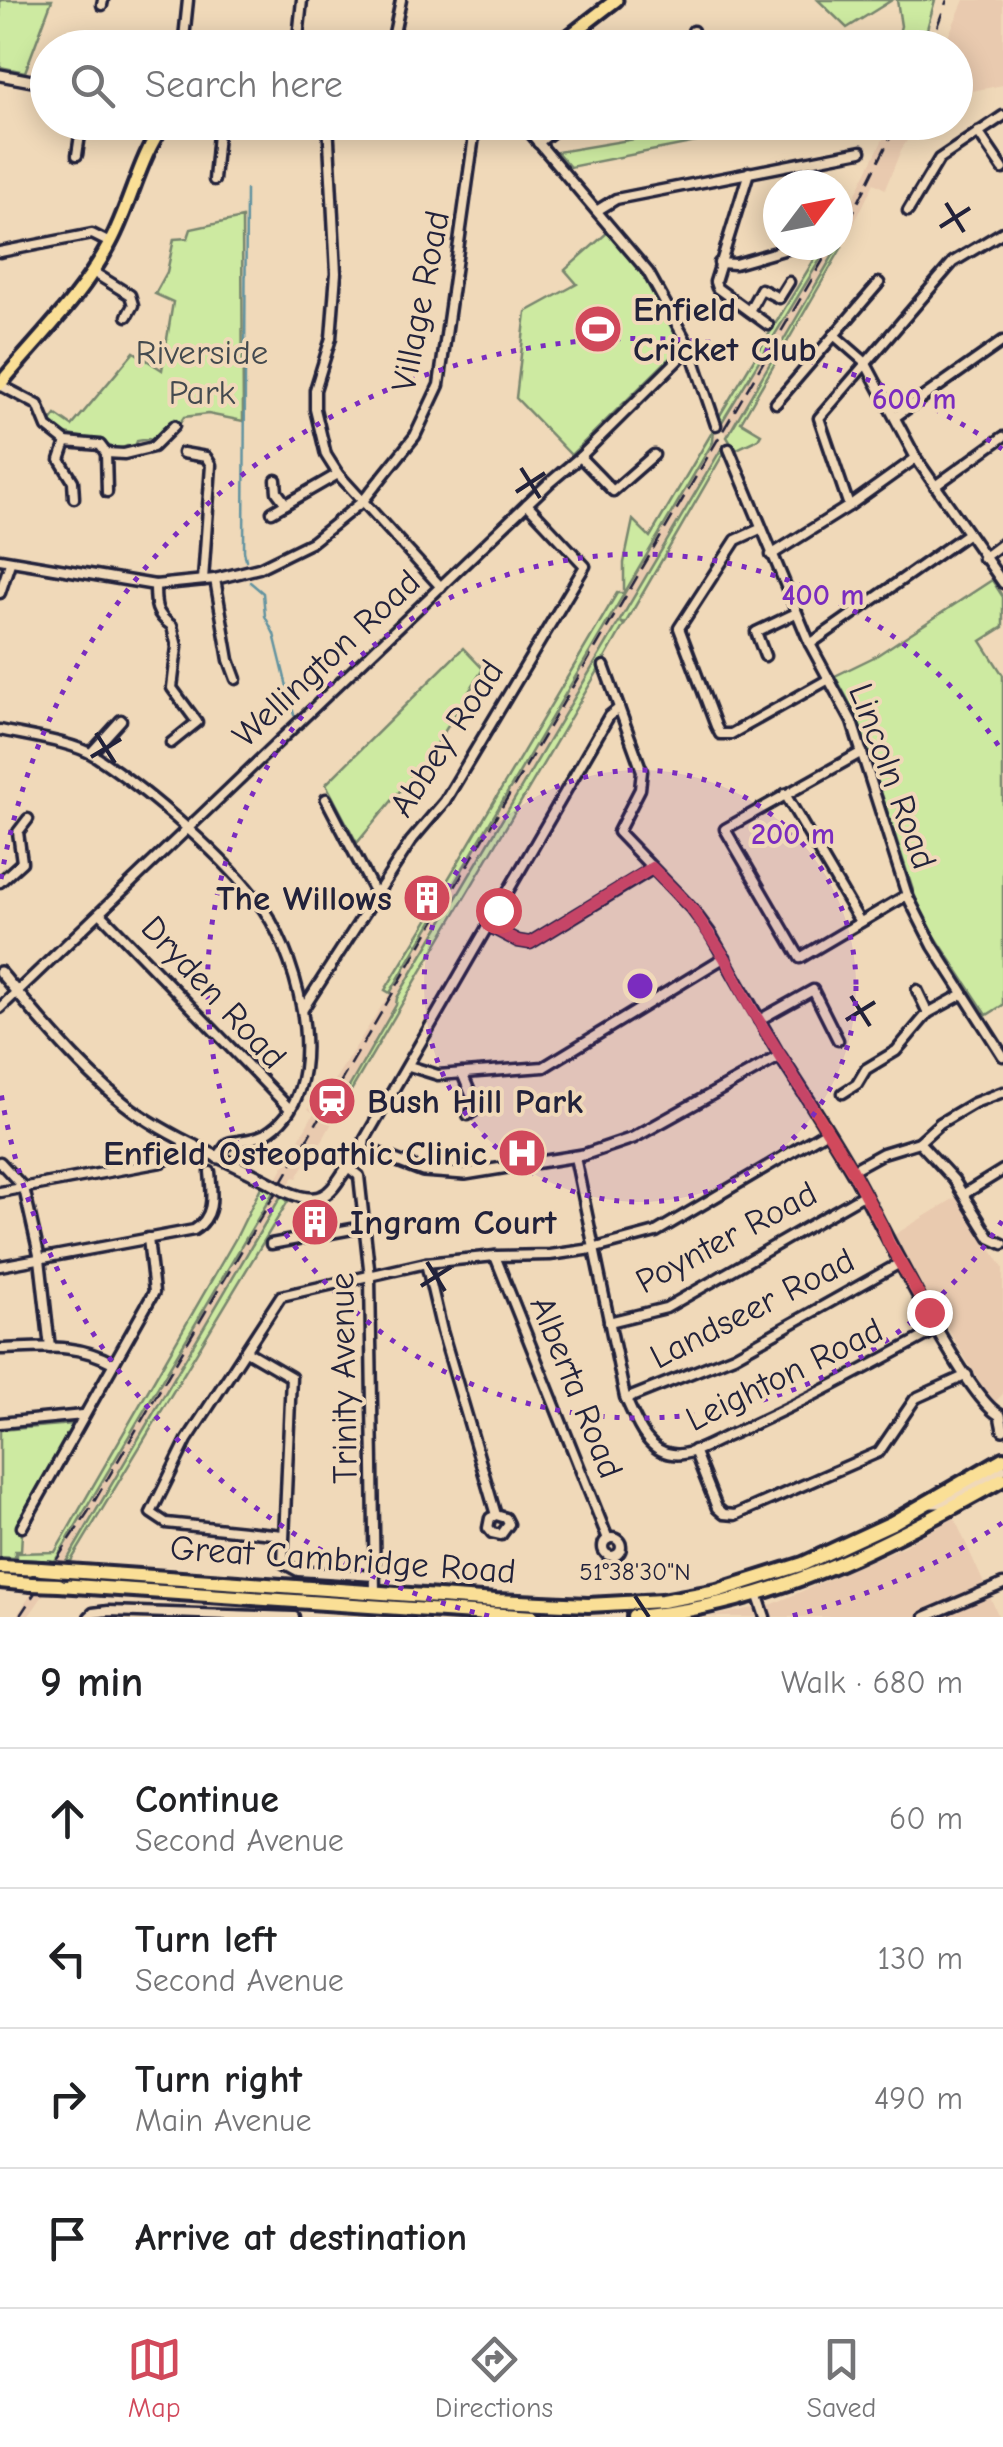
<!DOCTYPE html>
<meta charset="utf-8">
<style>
body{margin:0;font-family:"Comic Neue",sans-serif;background:#f2f2f2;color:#202124}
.compass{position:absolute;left:763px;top:170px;width:90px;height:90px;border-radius:50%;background:#fff;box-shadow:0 5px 25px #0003;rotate:58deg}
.stop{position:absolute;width:30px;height:30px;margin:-22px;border:8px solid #d1495b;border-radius:50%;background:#fff}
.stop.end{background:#d1495b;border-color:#fff;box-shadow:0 2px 10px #0008}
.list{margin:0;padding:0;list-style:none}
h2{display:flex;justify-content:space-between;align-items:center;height:130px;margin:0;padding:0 40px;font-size:42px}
h2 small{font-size:32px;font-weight:400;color:#757577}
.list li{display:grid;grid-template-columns:65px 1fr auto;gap:30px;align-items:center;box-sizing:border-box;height:140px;padding:0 40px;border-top:2px solid #e0e0e0}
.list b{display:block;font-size:38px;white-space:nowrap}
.list p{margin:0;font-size:32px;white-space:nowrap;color:#757577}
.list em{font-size:32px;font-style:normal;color:#757577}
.icon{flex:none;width:55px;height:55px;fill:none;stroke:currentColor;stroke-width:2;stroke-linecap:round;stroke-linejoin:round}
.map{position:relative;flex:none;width:1003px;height:1617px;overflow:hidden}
.search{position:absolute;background:#fff;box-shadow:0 5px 25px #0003;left:30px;right:30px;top:30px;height:110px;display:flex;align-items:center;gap:25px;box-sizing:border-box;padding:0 35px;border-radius:55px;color:#757577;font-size:38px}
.sheet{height:690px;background:#fff}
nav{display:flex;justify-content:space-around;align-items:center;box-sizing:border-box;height:140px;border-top:2px solid #e0e0e0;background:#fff;font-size:28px;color:#757577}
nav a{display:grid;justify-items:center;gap:5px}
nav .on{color:#d1495b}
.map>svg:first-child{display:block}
.built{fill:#e9caaf}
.green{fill:#cdeaa1;stroke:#78866e;stroke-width:2.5}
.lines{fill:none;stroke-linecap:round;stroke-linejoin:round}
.stream{stroke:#6293a0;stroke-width:2.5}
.minor-casing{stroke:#22223b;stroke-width:15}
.tertiary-casing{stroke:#22223b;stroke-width:16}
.primary-casing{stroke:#22223b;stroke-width:19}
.trunk-casing{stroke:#22223b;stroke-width:20}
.minor{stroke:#f0d9b9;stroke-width:8}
.tertiary{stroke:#f0d9b9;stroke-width:9}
.primary{stroke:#fadf96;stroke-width:11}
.trunk{stroke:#fadf96;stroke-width:12}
.rail{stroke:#22223b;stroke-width:2.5;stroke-dasharray:15 8;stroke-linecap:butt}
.tertiary-bridge-casing{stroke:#22223b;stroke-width:16;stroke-linecap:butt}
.trunk-bridge-casing{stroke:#22223b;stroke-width:20;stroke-linecap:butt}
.tertiary-bridge{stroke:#f0d9b9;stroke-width:9}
.trunk-bridge{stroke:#fadf96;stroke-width:12}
.route{stroke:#d1495b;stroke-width:12}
.ticks{fill:none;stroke:#22223b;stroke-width:4}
.ring{fill:none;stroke:#7b2cbf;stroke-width:5;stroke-dasharray:5 10}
.labels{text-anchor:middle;stroke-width:8;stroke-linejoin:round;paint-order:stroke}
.street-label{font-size:35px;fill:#22223b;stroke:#f0d9b9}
.poi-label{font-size:35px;font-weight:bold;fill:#22223b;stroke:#f0d9b9;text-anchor:start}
.park-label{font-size:35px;fill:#444a4f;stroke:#f0d9b9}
.ticks-label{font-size:25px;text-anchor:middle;fill:#22223b;stroke:#f0d9b9;stroke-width:8;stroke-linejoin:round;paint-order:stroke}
.centre{fill:#7b2cbf;stroke:#f0d9b9;stroke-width:5}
.ring-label{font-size:30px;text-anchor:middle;font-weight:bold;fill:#7b2cbf;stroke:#f0d9b9;stroke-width:8;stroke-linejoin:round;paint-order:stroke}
</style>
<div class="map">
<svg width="1003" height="1617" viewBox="0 0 1003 1617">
<rect width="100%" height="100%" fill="#f0d9b9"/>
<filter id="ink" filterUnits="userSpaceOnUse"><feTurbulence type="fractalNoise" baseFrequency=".01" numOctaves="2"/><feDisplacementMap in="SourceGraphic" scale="20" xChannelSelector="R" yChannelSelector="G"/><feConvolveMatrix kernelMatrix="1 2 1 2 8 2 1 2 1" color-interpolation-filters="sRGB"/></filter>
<g filter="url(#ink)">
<!-- built -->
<g class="built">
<path d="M964 0H1003V85L956 94V48H943Z"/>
<path d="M891 123H918L901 150 885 189 874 183 846 240 842 247 839 246 727 437 722 425 829 245H838V230Z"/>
<path d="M716 433 723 446 398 998 397 1004 321 1143 316 1144 297 1178 294 1177 288 1185 56 1577 28 1617H16L76 1526 280 1181 277 1178 314 1113 308 1109 313 1101 318 1103 325 1095 390 993 713 443Z"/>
<path d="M958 1196 1003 1268V1394L993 1404 893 1239 894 1235Z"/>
<path d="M954 1517 999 1617H709L773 1604 904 1546Z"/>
</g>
<!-- green -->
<g class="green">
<path d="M0 0H52L25 72 0 67Z"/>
<path d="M818 0H892L847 28Z"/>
<path d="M897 0H935L922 47H895L901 26Z"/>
<path d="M694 129 696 142 570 167 557 152Z"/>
<path d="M242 218 243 421 208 414 184 417 180 423 174 419 154 442 149 439 137 441 135 447 127 446 117 450C110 447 103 442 95 440 78 435 61 438 50 423L56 415 72 426 134 352 162 370 173 302 155 294 167 272 174 239 188 238 191 229Z"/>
<path d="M608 232C637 263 668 307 680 348L571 455 516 398 526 312 577 284 565 270Z"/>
<path d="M823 245H829L719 427 717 420Z"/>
<path d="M839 245 842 247 741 422 761 434 758 439 735 450 727 437Z"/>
<path d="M714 429 713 442 390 993 385 990 450 884 447 881 617 593H624V563L633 520 650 537Z"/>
<path d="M723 446 725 451 625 624 621 622 624 625 599 669 349 1094 343 1105 340 1103 396 1005 397 998Z"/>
<path d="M992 580 1003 597V627L981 641 1003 675V1005L987 1015 921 915 856 715 835 676 876 656Z"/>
<path d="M463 648 483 669 432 752 357 843 326 784Z"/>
<path d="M262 1185 274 1191 55 1561 17 1559V1553L55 1552 237 1236Z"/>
<path d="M281 1196 288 1201 71 1561 66 1562Z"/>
<path d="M74 1424 17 1523 22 1533 21 1551H15V1558L0 1557V1430Z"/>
</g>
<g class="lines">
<!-- stream -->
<g class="stream">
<path d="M246 190 244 551 246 560"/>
<path d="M250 582 263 593 265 616 274 634 294 715"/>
</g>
<!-- minor casing -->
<g class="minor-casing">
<g id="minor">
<path d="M102 5 103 0"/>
<path d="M693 31 696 48"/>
<path d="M183 48 188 0"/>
<path d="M297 48 302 0"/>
<path d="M391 48 401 0"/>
<path d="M328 122 336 273 331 338 315 390V409L326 455 338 474 441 587"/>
<path d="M521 122 648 272 690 348 716 425"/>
<path d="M978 132 1003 169"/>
<path d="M538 143 565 122"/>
<path d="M77 155 82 122"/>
<path d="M749 172 715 282 717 288 768 325"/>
<path d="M214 180 219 122"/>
<path d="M598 210 616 199 861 151"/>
<path d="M908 211 939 159 1003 116"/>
<path d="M0 252 92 234 110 243"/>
<path d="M719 263 735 264 801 245"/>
<path d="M93 272 130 295 133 305 127 316"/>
<path d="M749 311 761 289 779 298 789 282"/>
<path d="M834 335 865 362 916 458 1003 583"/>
<path d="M0 385 38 405 47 427 66 442 100 445 106 453 124 454 153 447 174 426"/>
<path d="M776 403 879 283"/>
<path d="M895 417 1003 341"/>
<path d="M66 442 60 460 73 481 74 498"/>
<path d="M729 449 810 644 852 722 907 895 933 946 1003 1056"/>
<path d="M106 453 107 492"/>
<path d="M183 453 206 457 211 465 203 580"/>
<path d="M580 457 613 491 654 455"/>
<path d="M276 480 277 492 286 504"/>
<path d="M935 486 1003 437"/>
<path d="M849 506 819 418 953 262 1003 232"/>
<path d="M272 512 338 474"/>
<path d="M760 529 736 540 679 628 716 726 720 734H731L829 679"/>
<path d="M771 555 849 506 916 458"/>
<path d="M983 558 1003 543"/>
<path d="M0 559 155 585 215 579 259 568 312 542 363 501 415 436 439 385 476 122"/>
<path d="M215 579 229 660 236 679"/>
<path d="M155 585C155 605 155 614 172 626L177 647 172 688 197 722 171 743"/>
<path d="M0 593 10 563"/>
<path d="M810 644 967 534"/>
<path d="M765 656 756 632 796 613"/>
<path d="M604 666 642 771 640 789 618 832 692 909 710 933 780 1056"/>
<path d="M0 730C27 736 73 742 95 756 147 790 229 860 264 910 300 963 335 1093 265 1134 254 1140 241 1140 228 1143L217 1158"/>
<path d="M862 752 725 829 800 958 907 895"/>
<path d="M91 753 121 720"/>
<path d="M785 794 860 922"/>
<path d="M326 799 376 895"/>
<path d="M0 882 22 862 18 832 28 819"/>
<path d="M100 913 289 1108"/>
<path d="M489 926 518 941 530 943 652 869"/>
<path d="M917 990 928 1013"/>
<path d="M0 1008 549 483 580 457 690 348"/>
<path d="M303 1009 411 841 445 801 585 566 527 504"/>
<path d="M759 1020 813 990 838 1040"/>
<path d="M409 1066 438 1075 544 1067 725 957"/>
<path d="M462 1073 477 1109 468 1115"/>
<path d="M843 1093 857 1084 866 1069 896 1051 928 1013 963 994"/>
<path d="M919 1142 954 1180 990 1238 1003 1244"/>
<path d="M363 1152 365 1139 609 716 619 708"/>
<path d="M575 1157 625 1397C635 1417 645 1451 672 1454 691 1457 713 1442 730 1435 802 1403 870 1366 938 1329"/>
<path d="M0 1162 24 1188 40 1259 50 1348"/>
<path d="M349 1168 359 1176 370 1277 375 1592"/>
<path d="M852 1170 883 1153 919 1142 940 1123 974 1103 1003 1092"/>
<path d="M0 1192 162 1162 179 1152 185 1141"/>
<path d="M964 1194 1003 1170"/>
<path d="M271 1244 363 1227"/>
<path d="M495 1256 608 1539"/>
<path d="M426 1263 442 1331 496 1515 506 1518 509 1524 501 1535 492 1533 488 1528 490 1518 496 1515"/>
<path d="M0 1266 194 1230C216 1216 212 1195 210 1172"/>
<path d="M609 1322 666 1308 865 1194"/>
<path d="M0 1349C42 1348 75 1342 113 1363"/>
<path d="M248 1352 291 1377 283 1563 298 1571 375 1576"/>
<path d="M918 1397 967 1375"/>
<path d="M626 1399 734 1356 900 1263"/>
<path d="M0 1423 83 1415"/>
<path d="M694 1450 717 1508 724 1514 735 1515 879 1452 915 1399"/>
<path d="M22 1527 154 1292 148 1238"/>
<path d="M283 1535 166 1523 151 1513 187 1440 281 1296 426 1263 495 1256 550 1255 592 1249 656 1232 827 1131"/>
<circle cx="612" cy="1547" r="9"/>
<path d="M757 1593 765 1617"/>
<path d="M89 1617 93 1613 108 1611 294 1617"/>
<path d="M925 1617 1003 1584"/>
</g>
</g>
<!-- tertiary casing -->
<g class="tertiary-casing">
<g id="tertiary">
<path d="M0 75 48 84"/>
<path d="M0 972C38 1017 91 1082 140 1115 183 1144 231 1161 276 1186"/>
<path d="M285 1191C338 1215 332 1173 363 1152L377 1153 423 1171 465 1174 583 1155 633 1138 780 1056C805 1094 830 1133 853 1173 877 1215 966 1400 1000 1415L1003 1430"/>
<path d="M931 1503H942L1003 1469"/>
</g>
</g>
<!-- primary casing -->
<g class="primary-casing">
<g id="primary">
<path d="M554 48 616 0"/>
<path d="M0 384C40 336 80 299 110 243 131 204 139 158 165 122"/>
</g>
</g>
<!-- trunk casing -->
<g class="trunk-casing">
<g id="trunk">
<path d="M0 1567 41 1569"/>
<path d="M68 1571 496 1601 588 1605 662 1601 717 1591 803 1564 892 1523 1003 1459"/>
<path d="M0 1581 31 1584"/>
<path d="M59 1585 533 1617"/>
<path d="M634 1617C770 1606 886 1546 1003 1479"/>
</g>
</g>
<!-- minor -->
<use href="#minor" class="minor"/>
<!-- tertiary -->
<use href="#tertiary" class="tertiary"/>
<!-- primary -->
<use href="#primary" class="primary"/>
<!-- trunk -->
<use href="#trunk" class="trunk"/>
<!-- rail -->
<g class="rail">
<path d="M929 48 947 0"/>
<path d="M838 243 898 122"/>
<path d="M19 1617 88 1512 832 245"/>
</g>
<!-- tertiary-bridge casing -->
<g class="tertiary-bridge-casing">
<path id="tertiary-bridge" d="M276 1186 285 1191"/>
</g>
<!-- trunk-bridge casing -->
<g class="trunk-bridge-casing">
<g id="trunk-bridge">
<path d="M41 1569 68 1571"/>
<path d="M31 1584 59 1585"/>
</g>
</g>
<!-- tertiary-bridge -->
<use href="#tertiary-bridge" class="tertiary-bridge"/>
<!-- trunk-bridge -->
<use href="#trunk-bridge" class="trunk-bridge"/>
</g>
</g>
<g class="lines" filter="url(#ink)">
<!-- route -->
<path class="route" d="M498 910 489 926 518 941 530 943 652 868 692 909 725 958 750 1007 852 1170 882 1226 888 1242 929 1312"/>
</g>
<!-- ticks -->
<path class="ticks" d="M946 203 964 232M940 227 970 208M521 468 540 498M516 492 545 473M96 733 115 763M91 757 121 739M851 996 870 1026M846 1020 875 1002M427 1262 445 1291M421 1286 451 1267M635 1596 649 1617"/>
<!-- distance rings -->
<circle cx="640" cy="986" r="216" fill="#7b2cbf" fill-opacity=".12"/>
<g class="ring">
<circle cx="640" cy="986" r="216"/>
<path d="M1002 1221A432 432 0 1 1 1002 751"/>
<path d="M1002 1523A648 648 0 0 1 791 1616M489 1616A648 648 0 0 1 1 1093M1 879A648 648 0 0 1 1002 449"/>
</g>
<!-- icons -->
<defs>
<g id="stadium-disc" transform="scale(2.5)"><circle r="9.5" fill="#d1495b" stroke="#f0d9b9"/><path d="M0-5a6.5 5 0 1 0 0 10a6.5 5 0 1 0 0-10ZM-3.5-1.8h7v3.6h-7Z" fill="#fff"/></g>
<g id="building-disc" transform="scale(2.5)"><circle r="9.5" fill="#d1495b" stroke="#f0d9b9"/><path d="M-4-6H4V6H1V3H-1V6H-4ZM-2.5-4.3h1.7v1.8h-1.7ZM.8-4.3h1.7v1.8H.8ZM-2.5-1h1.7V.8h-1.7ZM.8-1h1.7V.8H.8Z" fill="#fff"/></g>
<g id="station-disc" transform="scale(2.5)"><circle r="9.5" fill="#d1495b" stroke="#f0d9b9"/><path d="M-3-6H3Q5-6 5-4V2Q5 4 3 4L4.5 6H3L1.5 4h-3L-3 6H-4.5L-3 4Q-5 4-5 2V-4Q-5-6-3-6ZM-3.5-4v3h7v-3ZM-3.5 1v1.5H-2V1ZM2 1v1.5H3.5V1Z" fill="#fff"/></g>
<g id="hospital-disc" transform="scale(2.5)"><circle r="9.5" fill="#d1495b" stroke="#f0d9b9"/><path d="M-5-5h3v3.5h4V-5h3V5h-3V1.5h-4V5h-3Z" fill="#fff"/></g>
</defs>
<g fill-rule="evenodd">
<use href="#stadium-disc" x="598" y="329"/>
<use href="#building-disc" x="427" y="898"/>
<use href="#station-disc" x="332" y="1101"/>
<use href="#hospital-disc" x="522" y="1153"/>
<use href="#building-disc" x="315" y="1222"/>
</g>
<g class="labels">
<!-- street labels -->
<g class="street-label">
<text transform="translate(420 301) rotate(-79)" y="12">Village Road</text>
<text transform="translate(326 658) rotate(-43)" y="12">Wellington Road</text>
<text transform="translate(446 738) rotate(-57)" y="12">Abbey Road</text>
<text transform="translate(893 776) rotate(70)" y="12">Lincoln Road</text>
<text transform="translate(214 992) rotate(47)" y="12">Dryden Road</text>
<text transform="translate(726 1237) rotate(-28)" y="12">Poynter Road</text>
<text transform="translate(752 1308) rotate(-27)" y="12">Landseer Road</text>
<text transform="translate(784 1374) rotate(-26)" y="12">Leighton Road</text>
<text transform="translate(343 1378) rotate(-91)" y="12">Trinity Avenue</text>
<text transform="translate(577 1387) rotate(68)" y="12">Alberta Road</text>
<text transform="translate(343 1559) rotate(4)" y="12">Great Cambridge Road</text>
</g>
<!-- poi labels -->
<g class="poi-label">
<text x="633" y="321">Enfield<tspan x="633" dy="40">Cricket Club</tspan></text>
<text x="392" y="910" text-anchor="end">The Willows</text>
<text x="367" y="1113">Bush Hill Park</text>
<text x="487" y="1165" text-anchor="end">Enfield Osteopathic Clinic</text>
<text x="350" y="1234">Ingram Court</text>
</g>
<!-- park labels -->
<g class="park-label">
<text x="202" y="364">Riverside<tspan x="202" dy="40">Park</tspan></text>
</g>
</g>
<g class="ticks-label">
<text x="635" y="1580">51°38'30"N</text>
</g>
<circle cx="640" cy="986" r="15" class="centre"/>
<g class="ring-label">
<text x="914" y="409">600 m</text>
<text x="823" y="605">400 m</text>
<text x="793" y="844">200 m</text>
</g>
</svg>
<svg class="compass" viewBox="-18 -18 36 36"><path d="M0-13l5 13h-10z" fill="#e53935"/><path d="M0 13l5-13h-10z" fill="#757577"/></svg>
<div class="stop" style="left:498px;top:910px"></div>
<div class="stop end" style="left:929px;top:1312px"></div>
<div class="search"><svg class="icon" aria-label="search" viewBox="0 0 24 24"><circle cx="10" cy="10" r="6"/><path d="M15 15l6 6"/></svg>Search here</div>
</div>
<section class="sheet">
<h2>9 min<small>Walk · 680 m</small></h2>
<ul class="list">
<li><svg class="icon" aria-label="ahead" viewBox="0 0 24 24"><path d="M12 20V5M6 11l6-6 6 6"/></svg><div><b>Continue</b><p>Second Avenue</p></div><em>60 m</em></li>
<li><svg class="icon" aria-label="left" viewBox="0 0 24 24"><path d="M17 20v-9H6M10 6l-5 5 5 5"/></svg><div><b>Turn left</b><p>Second Avenue</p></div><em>130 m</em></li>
<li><svg class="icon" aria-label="right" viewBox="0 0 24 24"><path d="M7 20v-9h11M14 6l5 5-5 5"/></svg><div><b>Turn right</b><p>Main Avenue</p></div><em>490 m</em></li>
<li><svg class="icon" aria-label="arrive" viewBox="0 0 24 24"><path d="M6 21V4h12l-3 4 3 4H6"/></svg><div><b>Arrive at destination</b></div></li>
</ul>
</section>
<nav>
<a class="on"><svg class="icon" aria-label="map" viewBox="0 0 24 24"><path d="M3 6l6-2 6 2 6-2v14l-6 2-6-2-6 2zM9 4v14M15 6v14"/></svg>Map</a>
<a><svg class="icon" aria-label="directions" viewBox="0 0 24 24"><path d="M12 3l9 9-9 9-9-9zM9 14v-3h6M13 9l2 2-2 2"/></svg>Directions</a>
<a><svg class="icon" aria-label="saved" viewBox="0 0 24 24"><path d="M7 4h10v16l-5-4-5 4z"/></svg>Saved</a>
</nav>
